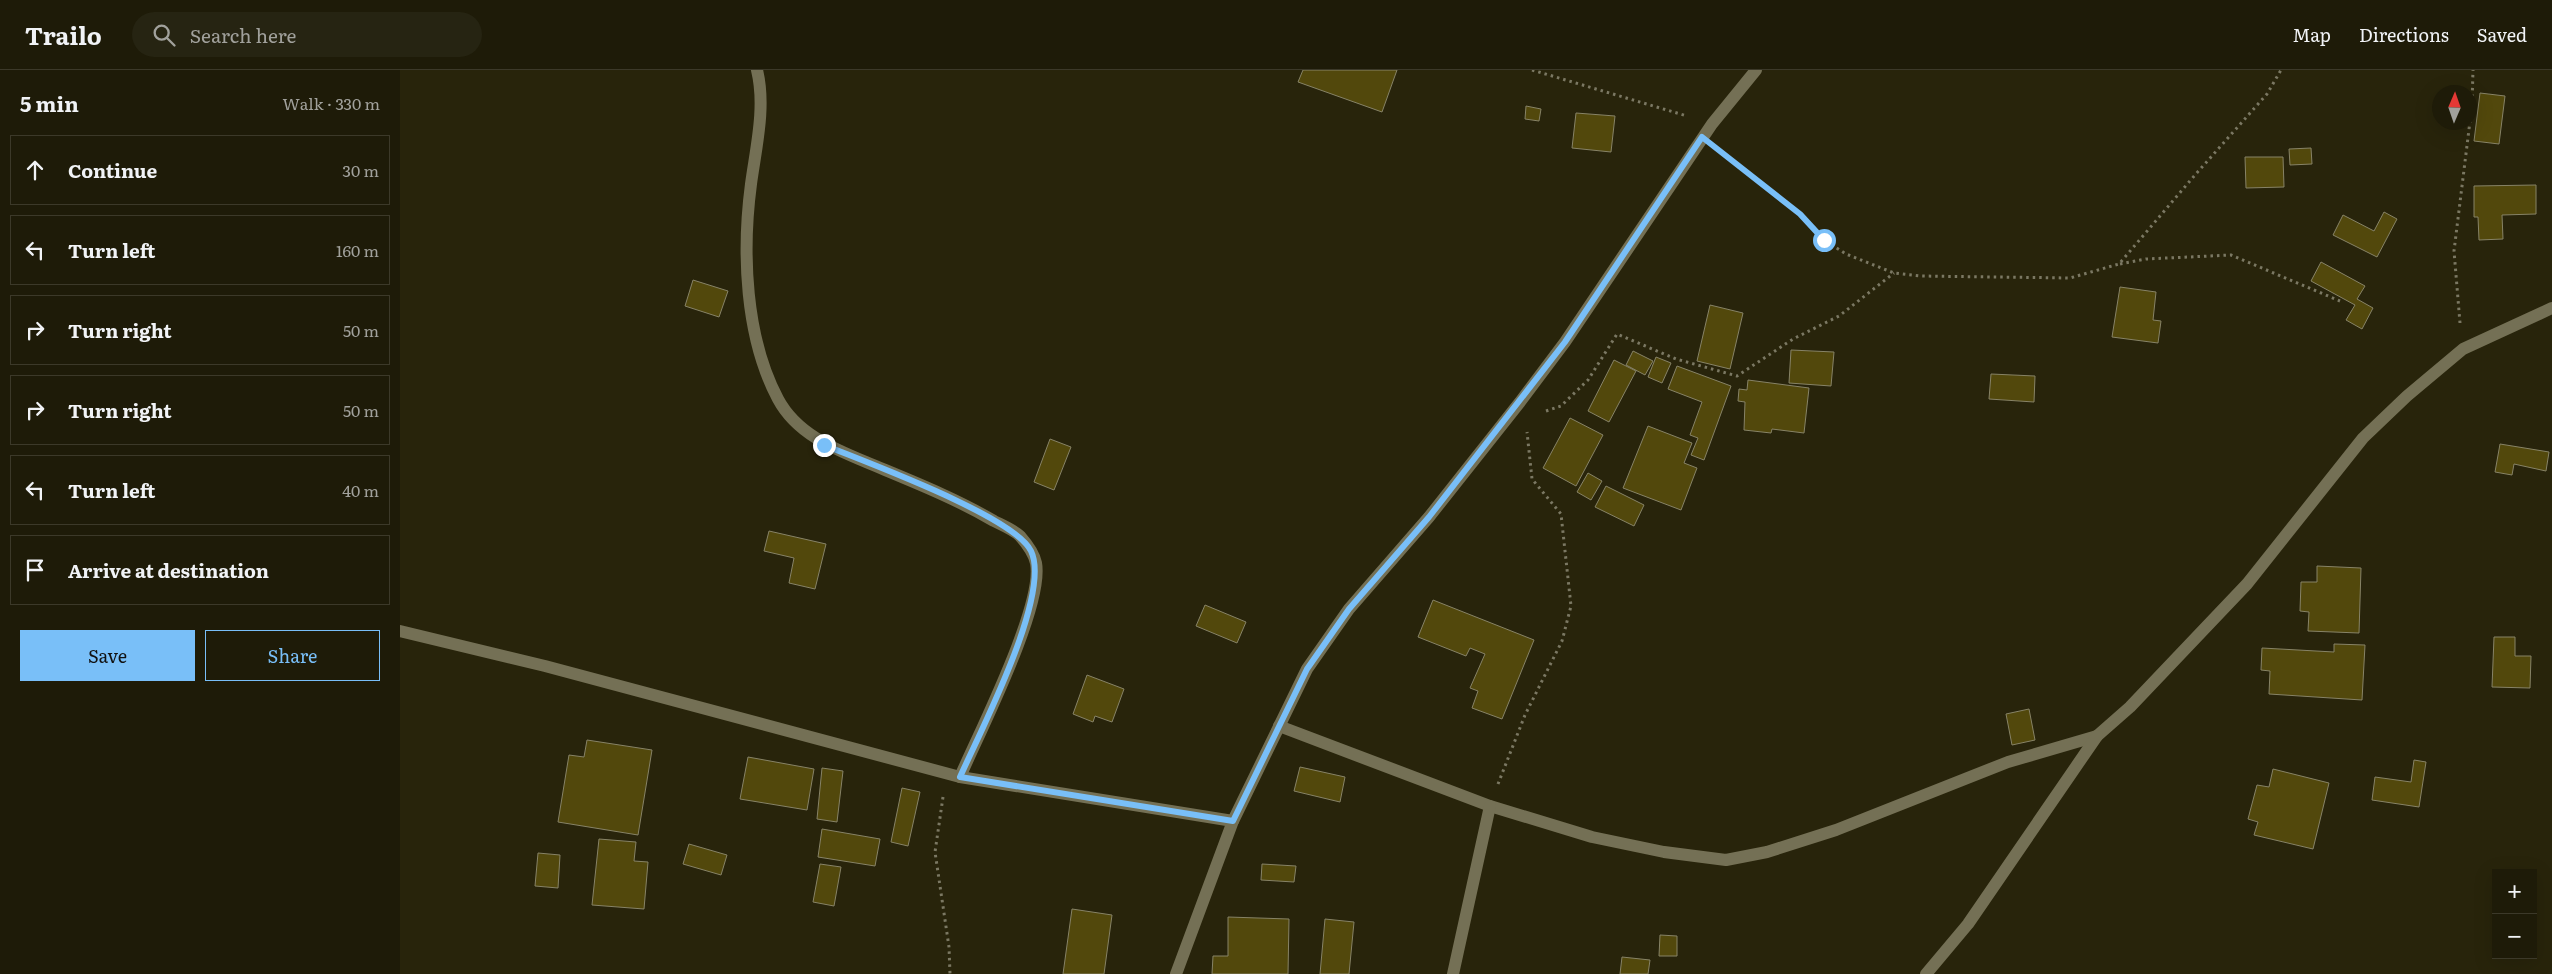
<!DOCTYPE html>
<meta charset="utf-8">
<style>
body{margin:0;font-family:Literata,serif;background:#262412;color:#f1f3f6}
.controls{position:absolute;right:15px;bottom:15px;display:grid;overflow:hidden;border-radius:0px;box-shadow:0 5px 20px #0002}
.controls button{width:45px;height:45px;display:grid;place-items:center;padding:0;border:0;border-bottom:1px solid #3c3929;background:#1e1b08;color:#f1f3f6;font:25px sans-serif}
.compass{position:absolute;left:2032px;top:15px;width:45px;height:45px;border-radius:50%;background:#1e1b08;box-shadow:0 5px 20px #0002;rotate:2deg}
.stop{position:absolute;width:15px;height:15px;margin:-11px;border:4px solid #79bff8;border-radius:50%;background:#fff}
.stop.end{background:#79bff8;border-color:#fff;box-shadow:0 1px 5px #0008}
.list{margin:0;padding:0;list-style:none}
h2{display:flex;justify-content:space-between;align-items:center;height:65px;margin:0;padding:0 20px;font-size:21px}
h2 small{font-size:16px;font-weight:400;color:#a1a19c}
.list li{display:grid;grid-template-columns:32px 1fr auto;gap:15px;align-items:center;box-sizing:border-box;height:70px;margin:0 10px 10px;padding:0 10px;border:1px solid #3c3929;border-radius:0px}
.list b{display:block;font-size:19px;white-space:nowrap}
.list em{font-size:16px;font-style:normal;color:#a1a19c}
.actions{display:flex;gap:10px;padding:15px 20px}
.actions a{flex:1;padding:11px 0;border:1px solid #79bff8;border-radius:0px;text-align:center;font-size:18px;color:#79bff8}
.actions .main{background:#79bff8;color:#111}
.icon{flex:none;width:28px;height:28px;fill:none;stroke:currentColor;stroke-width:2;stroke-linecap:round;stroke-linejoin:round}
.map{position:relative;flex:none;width:2152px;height:904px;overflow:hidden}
header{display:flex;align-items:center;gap:30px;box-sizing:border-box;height:70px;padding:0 25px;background:#1e1b08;border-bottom:1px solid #3c3929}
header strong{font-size:24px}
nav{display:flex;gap:28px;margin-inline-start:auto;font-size:18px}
.search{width:350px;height:45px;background:#262412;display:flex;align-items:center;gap:12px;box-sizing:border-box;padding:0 18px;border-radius:28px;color:#a1a19c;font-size:19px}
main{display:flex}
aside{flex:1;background:#1e1b08}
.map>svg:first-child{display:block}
.building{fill:#52480c;stroke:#878367}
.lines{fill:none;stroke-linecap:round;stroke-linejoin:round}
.path{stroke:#7b7863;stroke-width:3;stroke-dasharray:2.5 4;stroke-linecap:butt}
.minor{stroke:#747055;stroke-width:12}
.route{stroke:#79bff8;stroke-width:6}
</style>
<header>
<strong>Trailo</strong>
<div class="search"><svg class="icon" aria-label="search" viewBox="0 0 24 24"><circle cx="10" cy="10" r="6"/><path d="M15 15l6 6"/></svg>Search here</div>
<nav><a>Map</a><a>Directions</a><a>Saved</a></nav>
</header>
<main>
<aside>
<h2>5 min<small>Walk · 330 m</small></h2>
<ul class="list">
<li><svg class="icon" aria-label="ahead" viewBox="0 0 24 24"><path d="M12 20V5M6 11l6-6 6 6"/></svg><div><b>Continue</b></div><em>30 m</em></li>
<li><svg class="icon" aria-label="left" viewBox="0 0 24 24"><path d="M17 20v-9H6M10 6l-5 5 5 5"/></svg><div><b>Turn left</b></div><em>160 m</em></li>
<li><svg class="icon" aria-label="right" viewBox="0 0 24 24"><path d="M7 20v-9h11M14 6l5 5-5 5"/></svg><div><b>Turn right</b></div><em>50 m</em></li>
<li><svg class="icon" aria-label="right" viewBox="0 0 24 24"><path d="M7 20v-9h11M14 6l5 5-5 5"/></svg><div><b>Turn right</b></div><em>50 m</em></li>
<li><svg class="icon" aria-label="left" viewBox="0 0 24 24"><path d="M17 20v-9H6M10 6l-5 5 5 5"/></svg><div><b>Turn left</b></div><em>40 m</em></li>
<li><svg class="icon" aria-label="arrive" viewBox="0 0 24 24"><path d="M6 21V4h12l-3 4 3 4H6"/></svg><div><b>Arrive at destination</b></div></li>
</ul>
<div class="actions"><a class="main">Save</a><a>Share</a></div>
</aside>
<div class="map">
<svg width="2152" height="904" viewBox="0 0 2152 904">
<rect width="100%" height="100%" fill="#28240b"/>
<!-- building -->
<g class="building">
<path d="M903 0H997L982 42 898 12Z"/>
<path d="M2080 23 2105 26 2099 74 2074 71Z"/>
<path d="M1126 36 1141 39 1139 51 1125 49Z"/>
<path d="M1176 43 1215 46 1211 82 1172 78Z"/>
<path d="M1911 78 1912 94 1890 95 1889 79Z"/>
<path d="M1845 87H1883L1884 117 1846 118Z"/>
<path d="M2136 115V144L2102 145 2103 169 2079 170 2078 147H2074V116Z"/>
<path d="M1984 142 1997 149 1977 187 1933 165 1943 145 1974 161Z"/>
<path d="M1921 192 1965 216 1957 229 1973 238 1962 259 1946 250 1955 235 1911 211Z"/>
<path d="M293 210 328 221 319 247 285 236Z"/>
<path d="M1720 217 1756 222 1753 250 1761 251 1758 273 1712 267Z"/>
<path d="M1310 235 1343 243 1330 299 1297 291Z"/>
<path d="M1391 280 1434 282 1431 316 1389 313Z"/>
<path d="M1233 281 1253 291 1245 305 1226 295Z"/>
<path d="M1256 287 1271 293 1262 313 1248 307Z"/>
<path d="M1214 290 1236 301 1209 352 1188 341Z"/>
<path d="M1277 296 1331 316 1304 390 1291 385 1298 368 1290 365 1302 332 1268 319Z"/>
<path d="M1591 304 1635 306 1634 332 1589 329Z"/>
<path d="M1348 310 1409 318 1404 363 1372 359 1371 363 1344 360 1345 332 1338 331 1339 319 1347 320Z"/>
<path d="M1170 348 1203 365 1176 416 1143 398Z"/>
<path d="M1248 356 1292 373 1284 393 1297 398 1281 440 1223 418Z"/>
<path d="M650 369 671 377 654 420 634 412Z"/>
<path d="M2100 374 2149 382 2146 401 2114 394 2112 405 2095 402Z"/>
<path d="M1188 403 1202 411 1191 430 1177 422Z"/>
<path d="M1206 416 1244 435 1234 456 1195 437Z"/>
<path d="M369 461 426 474 415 519 389 513 394 488 364 481Z"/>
<path d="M1917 496 1961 498 1959 563 1908 561 1909 542 1900 541 1901 512H1917Z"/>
<path d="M1033 530 1134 570 1102 649 1072 638 1078 621 1070 618 1085 584 1070 578 1066 586 1018 567Z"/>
<path d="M805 535 846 552 837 573 796 556Z"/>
<path d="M2094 567H2115V586H2131L2130 618 2092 617Z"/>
<path d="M1934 574 1965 575 1962 630 1869 624 1870 601 1861 600 1862 578 1934 582Z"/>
<path d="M687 605 724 619 712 652 695 646 693 652 673 644Z"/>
<path d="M1629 639 1635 670 1612 675 1606 644Z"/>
<path d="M187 670 252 680 238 765 158 752 169 685 184 687Z"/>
<path d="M348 687 414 699 407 740 340 729Z"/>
<path d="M2014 690 2026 692 2019 737 1972 730 1975 707 2011 712Z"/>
<path d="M900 697 945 707 940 732 894 721Z"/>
<path d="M422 698 443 701 437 752 417 749Z"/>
<path d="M1873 699 1929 713 1913 779 1854 765 1858 752 1848 749 1857 715 1869 717Z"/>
<path d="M502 718 520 722 508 776 491 772Z"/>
<path d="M422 759 480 769 475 796 418 787Z"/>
<path d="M199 769 236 772 234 791 248 792 244 839 192 835Z"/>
<path d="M289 774 327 785 321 805 283 794Z"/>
<path d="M138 783 160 785 158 818 135 816Z"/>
<path d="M420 794 441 797 434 836 413 832Z"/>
<path d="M862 794 896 796 894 812 861 810Z"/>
<path d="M672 839 712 845 704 904H663Z"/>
<path d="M828 847 889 849 888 904H812L813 886H828Z"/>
<path d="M925 849 954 852 949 904H920Z"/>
<path d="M1260 865 1277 866V886H1259Z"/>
<path d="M1222 887 1250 890 1248 904H1220Z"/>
</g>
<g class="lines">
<!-- path -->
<g class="path">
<path d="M1132 0 1287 46"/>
<path d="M1322 83 1400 144 1424 170 1446 184 1494 203 1520 206 1670 208 1719 194 1795 105 1867 24 1881 0"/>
<path d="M1720 194 1746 189 1831 185 1940 231"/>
<path d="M2060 253 2054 181 2072 35 2073 0"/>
<path d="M1146 341 1161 336 1188 310 1217 264 1276 289 1337 306 1393 269 1439 246 1494 203"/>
<path d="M1098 714 1125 645 1162 571 1171 536 1161 444 1132 409 1127 362"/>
<path d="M543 727 535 782 549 877 550 904"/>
</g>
<!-- minor -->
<g class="minor">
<path d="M357 0C366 37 356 77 351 114 342 182 345 267 378 329 396 363 432 378 466 392 509 410 553 427 594 451 602 455 614 460 620 466 627 474 634 483 636 493 644 536 579 663 560 707"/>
<path d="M0 561 145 596 560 707 833 751"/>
<path d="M879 656 1090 736 1192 767 1264 782 1326 790 1367 782 1436 760 1608 692 1697 666 1730 637 1847 514 1963 368 2007 326 2063 279 2152 238"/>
<path d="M776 904 833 751 907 599 949 539 1029 447 1120 332 1165 272 1312 54 1356 0"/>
<path d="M1053 904 1090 736"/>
<path d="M1526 904 1568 854 1697 666"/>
</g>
</g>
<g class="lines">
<!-- route -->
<path class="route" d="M424 375C465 392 614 446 631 481 652 524 580 662 560 707L833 751 907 599 949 539 1029 447 1165 272 1302 67 1400 144 1424 170"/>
</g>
</svg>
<div class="controls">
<button>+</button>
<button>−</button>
</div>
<svg class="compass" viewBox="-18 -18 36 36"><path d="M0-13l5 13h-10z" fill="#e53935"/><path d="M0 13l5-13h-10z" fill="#a1a19c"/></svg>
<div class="stop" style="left:1424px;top:170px"></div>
<div class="stop end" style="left:424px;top:375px"></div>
</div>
</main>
